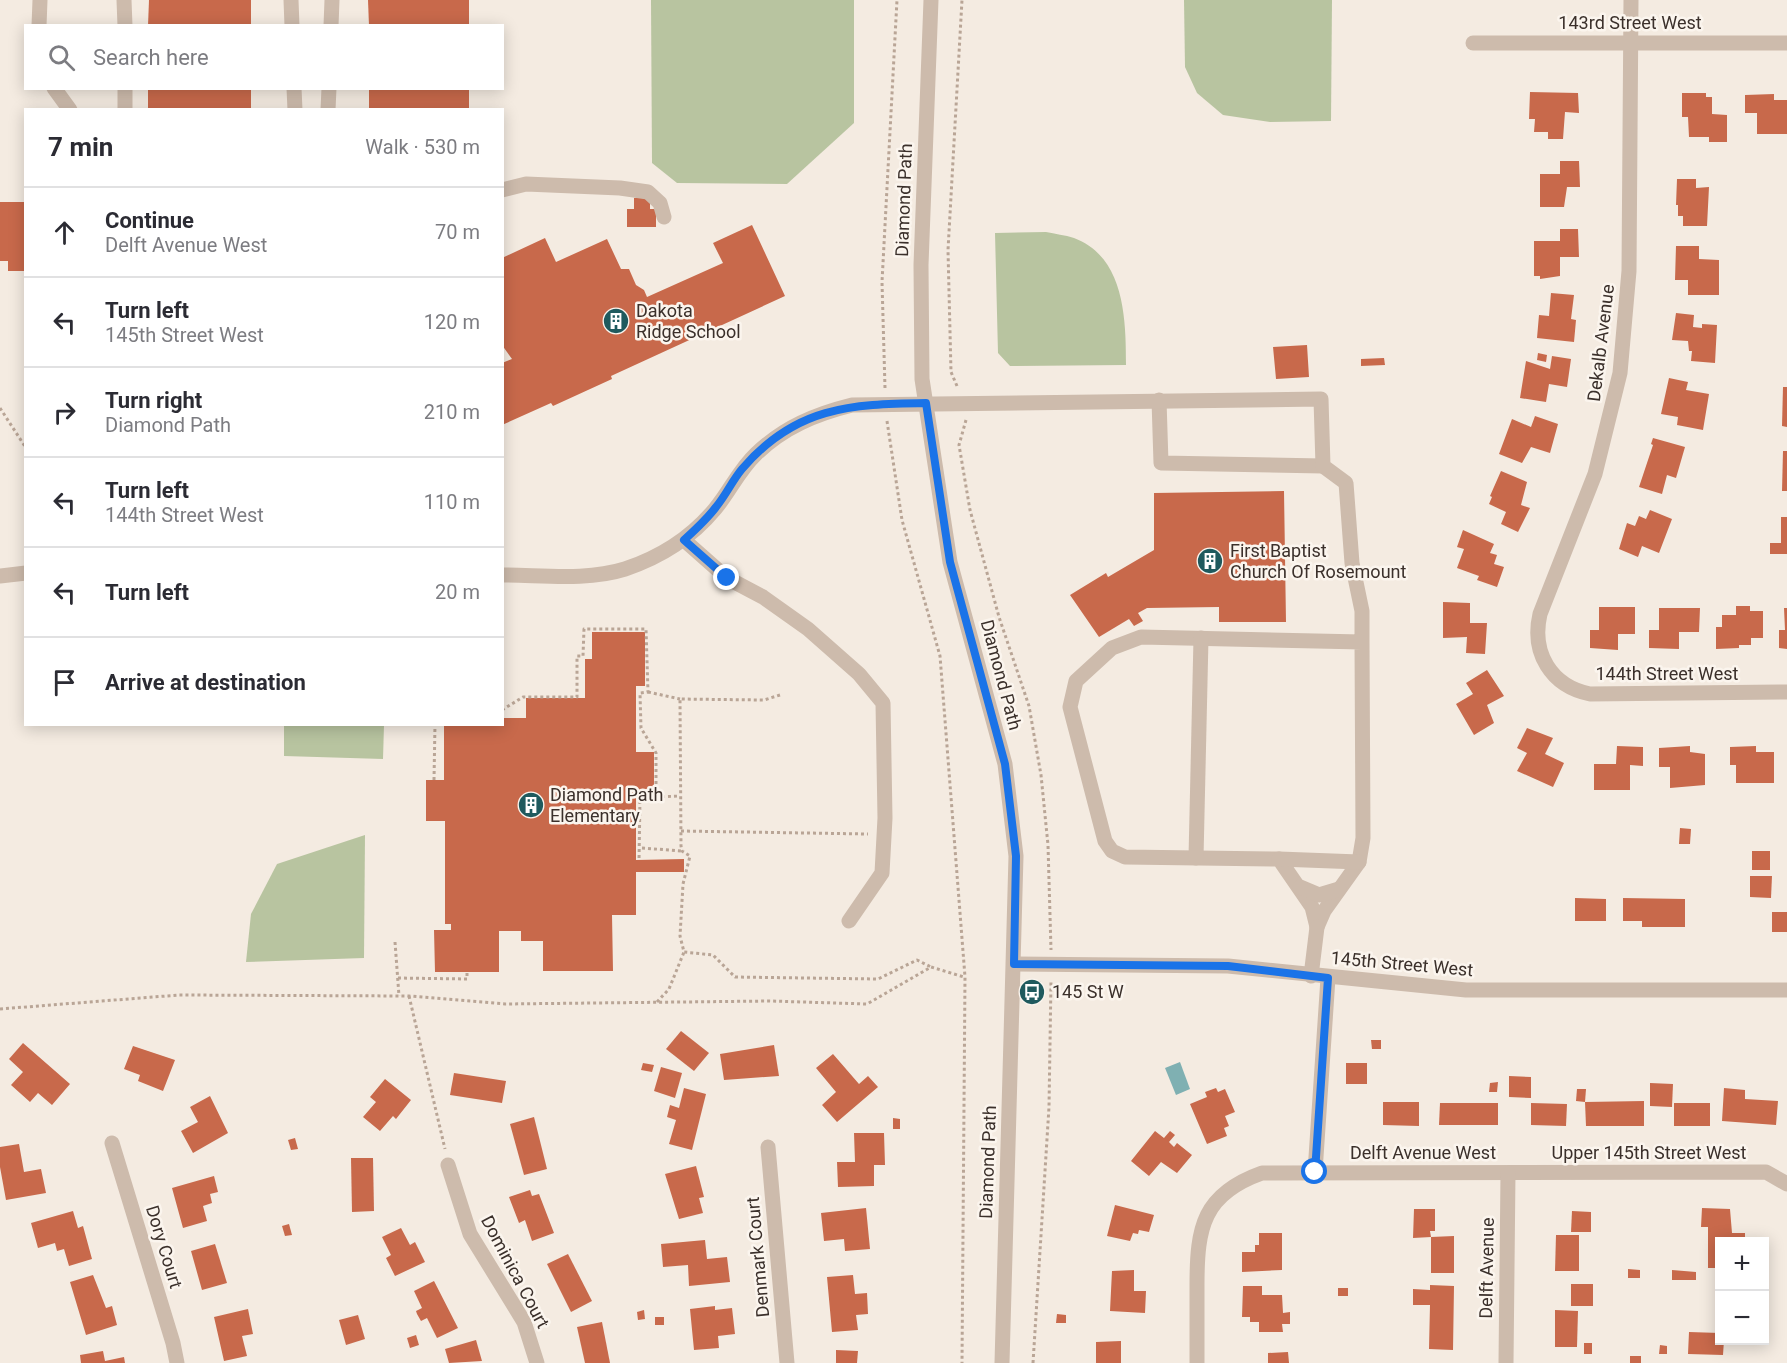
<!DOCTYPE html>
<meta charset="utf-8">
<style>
body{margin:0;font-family:Roboto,sans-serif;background:#f7f7f7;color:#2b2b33}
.controls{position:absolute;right:18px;bottom:18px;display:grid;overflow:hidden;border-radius:0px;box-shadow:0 3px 15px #0003}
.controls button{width:54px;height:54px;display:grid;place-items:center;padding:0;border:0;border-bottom:2px solid #e1e1e2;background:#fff;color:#2b2b33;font:30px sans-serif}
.stop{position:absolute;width:18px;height:18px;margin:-14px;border:4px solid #1a73e8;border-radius:50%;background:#fff}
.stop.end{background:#1a73e8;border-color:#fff;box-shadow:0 2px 6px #0008}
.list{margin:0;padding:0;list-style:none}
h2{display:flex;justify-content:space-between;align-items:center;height:78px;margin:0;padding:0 24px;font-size:26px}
h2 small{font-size:20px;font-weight:400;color:#7c7c81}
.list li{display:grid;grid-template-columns:39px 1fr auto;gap:18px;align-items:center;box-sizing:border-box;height:90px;padding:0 24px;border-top:2px solid #e1e1e2}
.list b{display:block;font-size:22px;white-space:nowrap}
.list p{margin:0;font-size:20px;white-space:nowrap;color:#7c7c81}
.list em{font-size:20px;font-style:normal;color:#7c7c81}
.icon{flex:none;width:33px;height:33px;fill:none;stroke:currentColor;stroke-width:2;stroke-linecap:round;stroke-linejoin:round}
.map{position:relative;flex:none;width:1787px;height:1363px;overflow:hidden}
.search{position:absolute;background:#fff;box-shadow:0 3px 15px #0003;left:24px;top:24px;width:480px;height:66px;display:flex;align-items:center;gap:15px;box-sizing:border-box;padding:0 21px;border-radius:0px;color:#7c7c81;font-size:22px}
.panel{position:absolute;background:#fff;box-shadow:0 3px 15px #0003;left:24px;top:108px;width:480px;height:618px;border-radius:0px}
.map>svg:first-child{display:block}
.green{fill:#b8c4a0}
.water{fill:#7fb0b2}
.building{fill:#c8694b}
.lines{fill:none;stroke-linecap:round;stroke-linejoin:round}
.path{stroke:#b9a596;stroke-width:3;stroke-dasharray:3 3;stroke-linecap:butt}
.minor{stroke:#cdbbac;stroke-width:15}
.route{stroke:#1a73e8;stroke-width:8}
.labels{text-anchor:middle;stroke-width:5;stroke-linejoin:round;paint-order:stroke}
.street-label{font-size:18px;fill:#3b302b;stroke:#fbf5ee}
.poi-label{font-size:18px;fill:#3b302b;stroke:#fbf5ee;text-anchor:start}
</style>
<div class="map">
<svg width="1787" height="1363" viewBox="0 0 1787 1363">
<rect width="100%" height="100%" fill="#f4ebe1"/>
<!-- green -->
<g class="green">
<path d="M651 0H854V123L787 184 677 183 652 163Z"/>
<path d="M1184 0H1332L1331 121 1270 122 1223 115 1197 93 1185 67Z"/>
<path d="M1046 232C1055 234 1065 235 1074 238 1125 257 1126 320 1126 365L1010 366 998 353 995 233Z"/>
<path d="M284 725H384L383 759 284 756Z"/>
<path d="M365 835 364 958 246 962 251 914 277 864Z"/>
</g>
<!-- water -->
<path class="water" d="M1180 1062 1190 1089 1176 1095 1165 1068Z"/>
<!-- building -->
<g class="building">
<path d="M149 0H251V26H148Z"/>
<path d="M368 0H469V26H369Z"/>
<rect x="148" y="88" width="103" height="22"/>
<rect x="369" y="88" width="100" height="22"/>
<path d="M1530 92 1578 93 1579 113 1565 112 1563 139H1548V132H1534L1535 119H1529Z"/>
<path d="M1682 93H1706V97H1712V114L1727 115V142H1709V137H1689L1688 117H1682Z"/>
<path d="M1774 94V100H1787V134H1757V113H1745V95Z"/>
<path d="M1560 161H1579L1580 187H1567L1564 207H1540V174H1560Z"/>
<path d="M1677 179H1696V188L1709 187 1707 226H1683V216H1678V205H1676Z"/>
<path d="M634 198H650V209H656V227H627V209H634Z"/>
<path d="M0 202H26V271H8V261H0Z"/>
<path d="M752 225 785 296 611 376 612 379 553 406 551 403 502 425V363L512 359 502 345V258L545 238 556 262 607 239 621 269H629L636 285 644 290 647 297 723 263 713 243Z"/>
<path d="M1560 229H1578L1579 257H1560V276L1540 279V276H1534V241H1560Z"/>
<path d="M1676 246H1699V259L1719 260V295H1688V280H1675Z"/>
<path d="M1551 293 1574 295 1571 319 1576 320 1574 342 1537 338 1539 315 1549 316Z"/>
<path d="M1676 313 1694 315 1693 327 1702 328V324L1717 325 1715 363 1691 361 1692 351H1689L1688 341 1672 340Z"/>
<path d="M1307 345 1309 377 1276 379 1273 347Z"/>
<path d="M1538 353 1547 355 1546 362 1537 360Z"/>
<path d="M1552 356 1571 359 1567 387 1549 384 1546 402 1520 398 1526 361 1550 369Z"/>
<path d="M1384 358 1385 365 1361 366V359Z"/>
<path d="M1669 378 1688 382 1686 390 1709 394 1703 430 1677 425 1678 417 1661 414Z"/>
<path d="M1783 387H1787V427L1782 426Z"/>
<path d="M1535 416 1558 424 1550 453 1531 447 1522 463 1499 454 1512 419 1531 427Z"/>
<path d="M1653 438 1685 447 1676 478 1667 475 1662 494 1639 487 1653 445 1651 444Z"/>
<path d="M1783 451H1787V491H1782Z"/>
<path d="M1501 471 1527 482 1521 505 1530 508 1518 532 1501 524 1506 512 1489 504 1492 497 1490 496Z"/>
<path d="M1284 491 1286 622H1219V607L1147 608 1138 613 1143 621 1134 626 1129 619 1099 637 1070 595 1106 573 1108 577 1154 550V493Z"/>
<path d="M1650 510 1672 519 1659 553 1642 546 1638 557 1619 549 1627 523 1635 526 1639 516 1646 519Z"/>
<path d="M1781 517H1787V554H1770V543H1781Z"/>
<path d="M1463 530 1494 544 1490 553 1497 555 1494 564 1504 567 1497 587 1477 580 1479 576 1457 568 1464 549 1457 547Z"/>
<path d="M1443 602 1470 603V623H1487L1485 654 1466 653 1467 637 1443 638Z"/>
<path d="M1736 606H1750V611H1763V638H1751V645H1739V648L1716 649V627H1722V615H1736Z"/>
<path d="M1599 607H1635V634H1618V650L1590 648V630H1599Z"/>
<path d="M1659 608H1700L1699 632H1679V649L1649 648V630H1659Z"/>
<path d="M1784 608H1787V649L1779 648V630H1785Z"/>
<path d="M592 632H645V686H636V752H654V790H636V860L684 859V872H636V915H612L613 971H543V941H521V931H499V972H435L434 930H451V924H445V821H426V780H444V724H502V718H526V698H585V659H592Z"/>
<path d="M1487 670 1504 696 1487 705 1494 723 1474 735 1456 704 1473 694 1466 683Z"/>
<path d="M1527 728 1553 738 1545 754 1564 763 1553 787 1517 771 1527 753 1517 748Z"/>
<path d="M1617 746 1643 747V766L1630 765V790H1594V764H1616Z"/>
<path d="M1690 746V752L1705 754V785L1670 788V767H1659V748Z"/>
<path d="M1756 746V752H1774V783H1736V765H1730V747Z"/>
<path d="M1680 828 1691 829 1690 844H1679Z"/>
<rect x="1752" y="851" width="18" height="19"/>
<path d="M1750 876H1772L1771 898 1750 897Z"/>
<path d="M1575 898 1606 899V921H1575Z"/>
<path d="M1623 898 1685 899V927H1642V921H1623Z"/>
<rect x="1772" y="912" width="15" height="20"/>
<path d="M681 1031 709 1053 694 1071 666 1049Z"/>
<path d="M1371 1040H1381V1049H1372Z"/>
<path d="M23 1043 70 1084 52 1105 38 1093 30 1102 11 1085 23 1072 9 1059Z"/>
<path d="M774 1045 779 1076 724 1080 720 1054Z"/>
<path d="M133 1046 175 1060 163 1091 138 1081 140 1075 124 1069Z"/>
<path d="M833 1054 859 1084 868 1076 878 1087 837 1122 822 1105 836 1092 816 1068Z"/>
<path d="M643 1063 654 1065 652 1072 641 1070Z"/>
<rect x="1346" y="1063" width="21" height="21"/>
<path d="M661 1067 682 1073 675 1098 654 1091Z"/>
<path d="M454 1073 506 1081 502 1103 450 1095Z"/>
<path d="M1509 1076 1531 1077V1098L1509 1097Z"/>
<path d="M385 1079 411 1100 396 1119 393 1116 380 1131 363 1117 376 1102 370 1097Z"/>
<path d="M1498 1082 1497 1092H1489L1490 1083Z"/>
<path d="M1650 1083 1673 1084 1672 1107 1650 1106Z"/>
<path d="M684 1088 706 1094 692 1150 669 1144 676 1120 667 1117 670 1105 679 1108Z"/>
<path d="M1216 1088 1218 1092 1225 1089 1235 1112 1225 1116 1229 1126 1224 1128 1227 1136 1207 1144 1190 1104 1207 1097 1205 1092Z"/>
<path d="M1724 1088 1745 1090V1099L1778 1101 1776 1125 1722 1121Z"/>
<path d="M1577 1089H1586L1585 1102 1576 1101Z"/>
<path d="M210 1096 228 1133 193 1153 181 1131 198 1122 190 1107Z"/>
<path d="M1644 1101V1126H1586L1585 1102Z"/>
<path d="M1383 1102H1419V1126L1383 1125Z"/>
<path d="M1440 1103H1498V1125H1439Z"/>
<path d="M1531 1103 1567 1104 1566 1126 1531 1125Z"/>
<rect x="1674" y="1103" width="36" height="23"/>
<path d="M534 1117 547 1169 524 1175 510 1124Z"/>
<path d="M893 1118 900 1119V1129H893Z"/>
<path d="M1155 1131 1164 1138 1170 1131 1175 1135 1169 1142 1174 1147 1177 1143 1192 1155 1177 1173 1161 1162 1149 1176 1131 1161Z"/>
<path d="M854 1133H884L885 1165H874V1186L838 1187 837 1162H855Z"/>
<path d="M295 1138 298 1149 291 1150 288 1140Z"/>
<path d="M19 1144 24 1172 41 1169 46 1193 6 1200 0 1167V1147Z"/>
<path d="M351 1158H373L374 1211 352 1212Z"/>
<path d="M696 1166 704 1197 699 1198 703 1213 679 1219 665 1174Z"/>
<path d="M214 1176 218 1192 210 1194 212 1203 203 1206 207 1221 183 1228 172 1188Z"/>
<path d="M530 1190 532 1196 539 1194 554 1233 532 1241 525 1220 519 1223 509 1197Z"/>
<path d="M1115 1205 1154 1215 1149 1232 1139 1230 1138 1234 1133 1233 1130 1241 1107 1236Z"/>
<path d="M866 1208 870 1249 845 1251 844 1239 824 1241 821 1213Z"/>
<path d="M1702 1208 1730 1209 1732 1233H1745V1242H1720V1268H1708V1227H1701Z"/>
<path d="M1414 1209H1435V1231H1430L1431 1237 1413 1238Z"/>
<path d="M73 1211 78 1228 83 1226 92 1259 69 1266 64 1249 57 1251 55 1243 38 1248 31 1223Z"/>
<path d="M1572 1211 1591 1212V1232H1571Z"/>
<path d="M289 1224 292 1235 285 1236 282 1226Z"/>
<path d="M401 1228 410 1245 415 1242 425 1262 395 1276 386 1258 391 1255 382 1237Z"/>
<path d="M1259 1233H1282V1270L1242 1272V1252H1255V1245H1259Z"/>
<path d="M1556 1235H1579V1271H1555Z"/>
<path d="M1454 1236V1273H1431V1237Z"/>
<path d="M705 1240 707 1259 727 1257 730 1282 689 1286 688 1265 663 1267 661 1244Z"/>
<path d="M215 1244 227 1283 202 1290 191 1251Z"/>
<path d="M568 1254 592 1301 571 1312 547 1264Z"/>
<path d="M1628 1269 1640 1270V1278H1628Z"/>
<path d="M1134 1270V1291H1146L1145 1313 1110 1311 1112 1271Z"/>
<path d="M1672 1270 1696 1272V1280H1672Z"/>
<path d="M93 1275 106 1308 112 1306 117 1325 86 1335 70 1282Z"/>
<path d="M853 1275 855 1294 867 1293 868 1314 856 1315 858 1330 832 1332 827 1277Z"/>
<path d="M434 1281 458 1328 437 1338 427 1318 421 1321 417 1314 416 1311 422 1308 414 1291Z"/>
<rect x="1571" y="1284" width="22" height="22"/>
<path d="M1430 1285 1454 1286 1453 1350 1429 1349 1430 1305H1413V1289L1430 1290Z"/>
<path d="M1243 1286H1262V1295H1282L1283 1313 1290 1312V1324H1282L1283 1332H1259V1322H1250V1317H1242Z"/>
<rect x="1338" y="1288" width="10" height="8"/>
<path d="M715 1306V1310L732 1308 735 1334 718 1336 719 1348 694 1350 690 1309Z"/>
<path d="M248 1309 253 1334 242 1336 247 1356 224 1361 214 1317Z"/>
<path d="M644 1310 645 1319 638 1320 637 1312Z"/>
<path d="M1555 1310 1578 1311 1577 1347H1555Z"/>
<path d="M1057 1314 1066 1315V1323H1056Z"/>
<path d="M358 1315 365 1339 346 1345 339 1320Z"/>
<rect x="655" y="1317" width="9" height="8"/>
<path d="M602 1322 610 1363H585L577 1327Z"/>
<path d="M1689 1332 1720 1333V1340H1724L1723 1355 1688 1354Z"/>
<path d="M416 1335 419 1345 410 1348 407 1338Z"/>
<path d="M476 1340 482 1361 449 1363 445 1349Z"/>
<path d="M1121 1341V1363H1096V1342Z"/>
<rect x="1584" y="1343" width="8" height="11"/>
<path d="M1660 1345 1667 1346V1354H1659Z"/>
<path d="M836 1350 858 1351 857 1363H836Z"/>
<path d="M103 1351 105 1361 124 1357 125 1363H81L80 1355Z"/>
<path d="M1288 1352 1289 1363H1268V1353Z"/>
<rect x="1630" y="1356" width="11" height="7"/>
</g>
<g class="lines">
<!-- path -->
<g class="path">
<path d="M957 386 951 372 948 250 962 0"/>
<path d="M885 388 882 282 897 0"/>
<path d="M0 408 26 448"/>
<path d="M966 420 959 445 970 510 999 617 1029 706 1041 775 1048 845 1051 950"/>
<path d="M887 421 902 520 940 656 965 977 962 1363"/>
<path d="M648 692 680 699"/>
<path d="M780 695 764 700 680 699 681 846 682 851 690 856 683 884 680 936 684 952 713 955 735 977 878 979 917 960 931 967"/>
<path d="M502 710 523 697H577V656H583L584 629H646L648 692 640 693 641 728 656 753V797H640L639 860"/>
<path d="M434 780 435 724"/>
<path d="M656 797 680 796"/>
<path d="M681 831 868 834"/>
<path d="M642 848 682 851"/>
<path d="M395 942 399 996"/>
<path d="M398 978 467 979V972"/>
<path d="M409 996 445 1149"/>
<path d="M657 1002 669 989 684 952"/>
<path d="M0 1009 179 995 409 996 505 1004 770 1001 867 1004 931 967 964 977"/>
<path d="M1033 1363 1049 1107 1051 980"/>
</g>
<!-- minor -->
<g class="minor">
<path d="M124 0 125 26"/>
<path d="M291 0 292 26"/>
<path d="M931 0 921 265 922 379 950 562 1005 764 1016 856 1002 1363"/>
<path d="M1631 0 1629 271 1620 373 1595 474 1540 614C1531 653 1551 686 1590 694L1787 692"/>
<path d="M39 26 40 0"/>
<path d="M331 26 332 0"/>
<path d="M1473 43H1787"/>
<path d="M54 88 70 110"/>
<path d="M125 88V110"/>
<path d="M294 88 295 110"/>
<path d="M328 110 329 88"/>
<path d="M502 190 526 184 620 188 648 192 660 203 664 217"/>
<path d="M1159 400 1161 463 1323 466"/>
<path d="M684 540 727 578 763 597 808 629 859 674 883 703 885 818 882 873 849 921"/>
<path d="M502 575C542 575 587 581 625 569 661 557 691 538 715 509 730 491 739 470 756 454 784 427 816 414 852 405L1321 399 1323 466 1346 483 1352 563 1362 611V642L1363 838 1359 862 1324 911 1317 927 1312 907 1279 859 1125 857 1112 851 1105 841 1070 707 1076 681 1112 648 1141 637 1362 642"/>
<path d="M0 576 26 573"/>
<path d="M1196 858 1201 638"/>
<path d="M1279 859 1359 862"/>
<path d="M1300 887 1319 895 1339 889"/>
<path d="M1014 964 1228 966 1466 990H1787"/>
<path d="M1311 976 1317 927"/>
<path d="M112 1143 173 1343 177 1363"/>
<path d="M768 1147 787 1363"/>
<path d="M448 1165 470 1234 524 1322 537 1363"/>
<path d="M1315 1172 1328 978"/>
<path d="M1197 1363C1197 1337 1197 1311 1197 1285 1197 1227 1203 1194 1262 1173L1766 1172 1787 1184"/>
<path d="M1506 1363 1508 1173"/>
</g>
</g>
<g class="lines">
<!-- route -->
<path class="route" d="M727 578 684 540C695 530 707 519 716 507 726 495 732 481 742 469 795 407 850 404 926 403L950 562 1005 764 1016 856 1014 964 1228 966 1328 978 1315 1172"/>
</g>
<!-- icons -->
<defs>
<g id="building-disc" transform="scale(1.35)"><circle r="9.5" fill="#1f5a5e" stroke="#fbf5ee"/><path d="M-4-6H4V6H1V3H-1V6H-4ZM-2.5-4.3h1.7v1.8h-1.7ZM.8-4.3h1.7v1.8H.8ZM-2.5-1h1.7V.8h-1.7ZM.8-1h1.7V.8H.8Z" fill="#fff"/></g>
<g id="bus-disc" transform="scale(1.35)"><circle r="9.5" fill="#1f5a5e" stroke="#fbf5ee"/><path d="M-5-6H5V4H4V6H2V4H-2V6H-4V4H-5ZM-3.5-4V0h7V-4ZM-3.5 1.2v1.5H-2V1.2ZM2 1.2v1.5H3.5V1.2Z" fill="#fff"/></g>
</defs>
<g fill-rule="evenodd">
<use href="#building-disc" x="616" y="321"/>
<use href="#building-disc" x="1210" y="561"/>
<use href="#building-disc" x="531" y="805"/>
<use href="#bus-disc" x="1032" y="992"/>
</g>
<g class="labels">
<!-- street labels -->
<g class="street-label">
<text x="1630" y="29">143rd Street West</text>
<text transform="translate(904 200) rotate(-88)" y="6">Diamond Path</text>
<text transform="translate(1601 343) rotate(-83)" y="6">Dekalb Avenue</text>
<text x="1667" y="680">144th Street West</text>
<text transform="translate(1001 675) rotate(75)" y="6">Diamond Path</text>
<text transform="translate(1402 964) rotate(5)" y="6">145th Street West</text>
<text x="1423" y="1159">Delft Avenue West</text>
<text x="1649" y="1159">Upper 145th Street West</text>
<text transform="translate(988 1162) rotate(-88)" y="6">Diamond Path</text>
<text transform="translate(164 1247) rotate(73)" y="6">Dory Court</text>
<text transform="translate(758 1257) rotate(-95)" y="6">Denmark Court</text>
<text transform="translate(1487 1268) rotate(-89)" y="6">Delft Avenue</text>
<text transform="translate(515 1272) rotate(62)" y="6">Dominica Court</text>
</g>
<!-- poi labels -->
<g class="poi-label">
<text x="636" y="317">Dakota<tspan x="636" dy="21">Ridge School</tspan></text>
<text x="1230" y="557">First Baptist<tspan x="1230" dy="21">Church Of Rosemount</tspan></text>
<text x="550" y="801">Diamond Path<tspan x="550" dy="21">Elementary</tspan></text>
<text x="1052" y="998">145 St W</text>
</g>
</g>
</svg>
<div class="controls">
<button>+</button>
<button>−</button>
</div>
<div class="stop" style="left:1315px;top:1172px"></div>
<div class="stop end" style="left:727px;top:578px"></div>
<div class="search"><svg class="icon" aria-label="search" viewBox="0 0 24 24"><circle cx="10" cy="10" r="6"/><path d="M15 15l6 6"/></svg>Search here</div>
<section class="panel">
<h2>7 min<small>Walk · 530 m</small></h2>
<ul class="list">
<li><svg class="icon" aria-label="ahead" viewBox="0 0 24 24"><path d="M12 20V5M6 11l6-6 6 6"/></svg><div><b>Continue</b><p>Delft Avenue West</p></div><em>70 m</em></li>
<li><svg class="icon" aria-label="left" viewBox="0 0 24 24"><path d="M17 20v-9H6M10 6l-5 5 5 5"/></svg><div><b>Turn left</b><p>145th Street West</p></div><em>120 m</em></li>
<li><svg class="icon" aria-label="right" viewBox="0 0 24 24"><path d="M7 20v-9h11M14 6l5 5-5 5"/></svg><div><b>Turn right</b><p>Diamond Path</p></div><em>210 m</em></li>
<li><svg class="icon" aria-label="left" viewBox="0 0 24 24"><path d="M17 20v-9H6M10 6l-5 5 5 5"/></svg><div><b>Turn left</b><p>144th Street West</p></div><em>110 m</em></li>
<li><svg class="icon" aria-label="left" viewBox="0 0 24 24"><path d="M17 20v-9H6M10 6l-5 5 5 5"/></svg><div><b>Turn left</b></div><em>20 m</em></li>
<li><svg class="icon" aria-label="arrive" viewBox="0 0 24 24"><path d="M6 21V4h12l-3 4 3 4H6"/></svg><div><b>Arrive at destination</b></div></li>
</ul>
</section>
</div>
